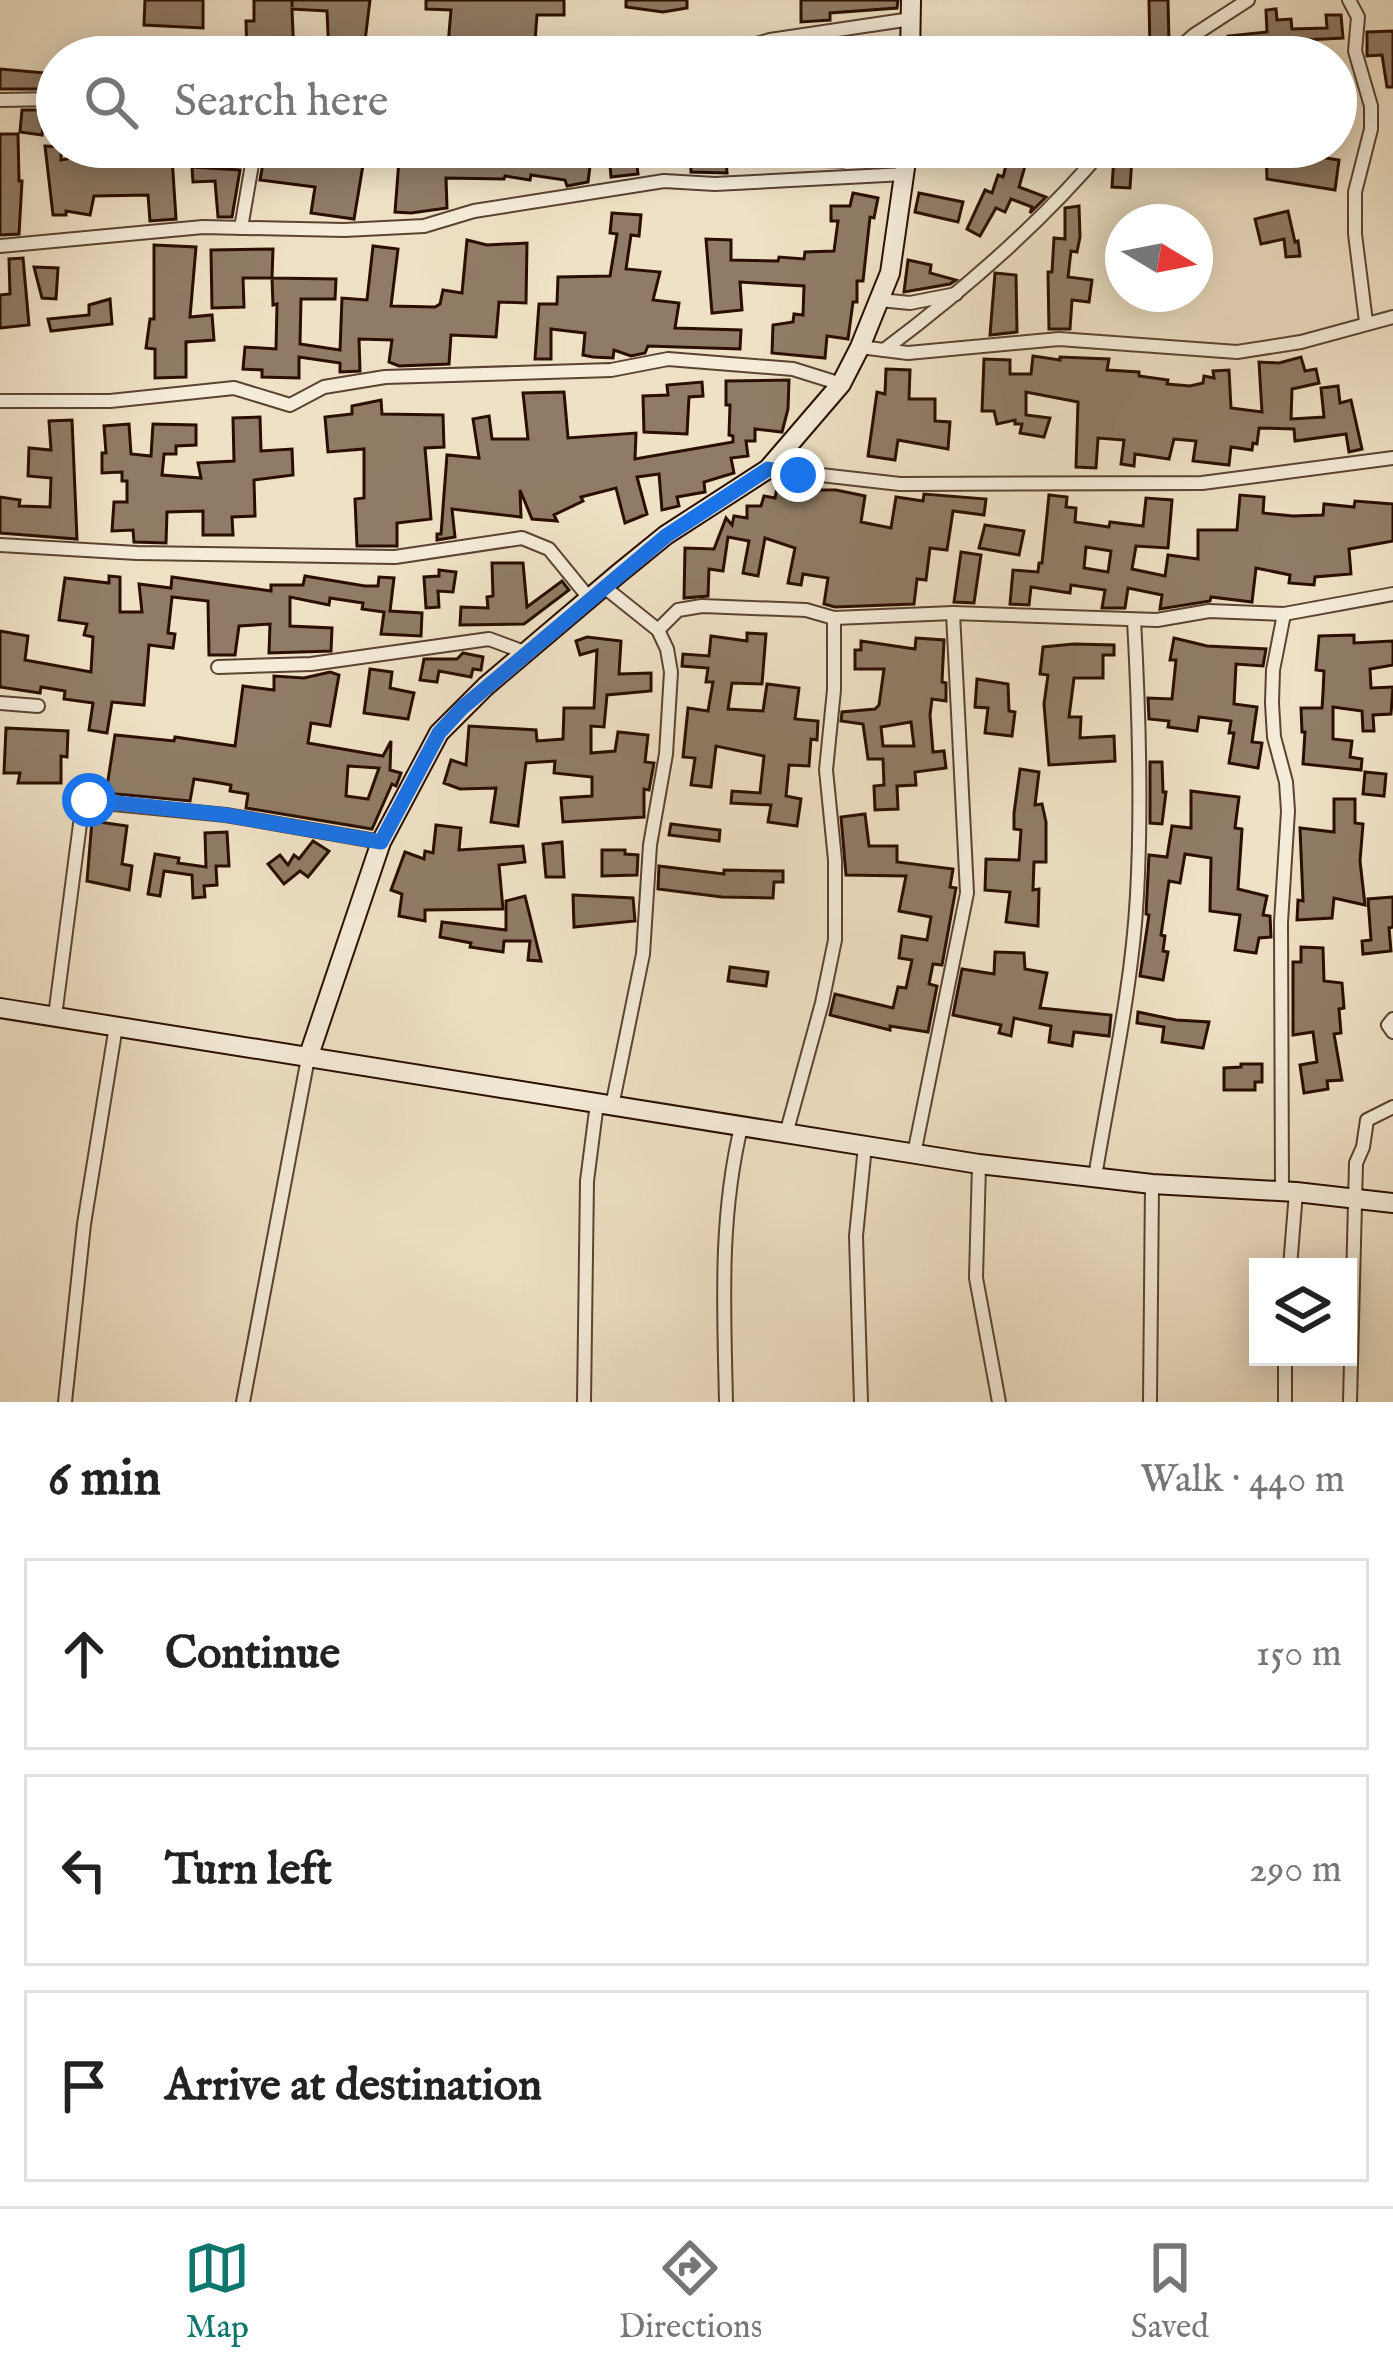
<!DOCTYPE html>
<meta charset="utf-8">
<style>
body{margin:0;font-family:"IM FELL English",serif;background:#f6f6f6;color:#222}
.controls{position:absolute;right:36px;bottom:36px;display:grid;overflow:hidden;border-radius:0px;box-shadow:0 6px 30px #0003}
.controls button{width:108px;height:108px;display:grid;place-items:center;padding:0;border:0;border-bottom:3px solid #e0e0e0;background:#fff;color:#222;font:60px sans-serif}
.compass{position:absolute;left:1105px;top:204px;width:108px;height:108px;border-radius:50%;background:#fff;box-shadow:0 6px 30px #0003;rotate:100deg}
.stop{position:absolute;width:36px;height:36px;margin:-27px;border:9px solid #1a73e8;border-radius:50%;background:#fff}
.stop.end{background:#1a73e8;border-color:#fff;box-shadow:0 3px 12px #0008}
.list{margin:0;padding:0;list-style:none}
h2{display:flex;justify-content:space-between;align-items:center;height:156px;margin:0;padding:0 48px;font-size:51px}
h2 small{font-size:39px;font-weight:400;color:#767676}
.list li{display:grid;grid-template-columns:78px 1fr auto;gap:36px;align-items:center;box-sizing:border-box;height:192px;margin:0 24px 24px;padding:0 24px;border:3px solid #e0e0e0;border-radius:0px}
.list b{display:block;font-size:45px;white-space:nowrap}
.list em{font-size:39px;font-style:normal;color:#767676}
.icon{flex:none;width:66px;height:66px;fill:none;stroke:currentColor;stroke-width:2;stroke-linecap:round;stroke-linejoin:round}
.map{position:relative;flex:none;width:1393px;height:1402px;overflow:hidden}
.search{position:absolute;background:#fff;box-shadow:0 6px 30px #0003;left:36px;right:36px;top:36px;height:132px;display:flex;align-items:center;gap:30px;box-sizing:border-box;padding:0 42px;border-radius:66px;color:#767676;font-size:45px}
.sheet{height:804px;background:#fff}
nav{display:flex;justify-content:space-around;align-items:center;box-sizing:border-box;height:168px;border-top:3px solid #e0e0e0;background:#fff;font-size:33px;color:#767676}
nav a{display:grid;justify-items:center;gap:6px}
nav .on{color:#0f766e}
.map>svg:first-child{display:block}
.building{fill:#907c66;stroke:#2a0e00;stroke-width:3;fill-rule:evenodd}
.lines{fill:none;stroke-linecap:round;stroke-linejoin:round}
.street-casing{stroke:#5b4331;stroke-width:16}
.secondary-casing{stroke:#2a0e00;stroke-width:22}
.street{stroke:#f5ecd9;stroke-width:12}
.secondary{stroke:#f5ecd9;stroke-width:18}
.route{stroke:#1a73e8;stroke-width:15}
</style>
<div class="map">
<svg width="1393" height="1402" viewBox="0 0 1393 1402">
<rect width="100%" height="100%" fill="#efe1c5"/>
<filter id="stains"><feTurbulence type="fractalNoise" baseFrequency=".00167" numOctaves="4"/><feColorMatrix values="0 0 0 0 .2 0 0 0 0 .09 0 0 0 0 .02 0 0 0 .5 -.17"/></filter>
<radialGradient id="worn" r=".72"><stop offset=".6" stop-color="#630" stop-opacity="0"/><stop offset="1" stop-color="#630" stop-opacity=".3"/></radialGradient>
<!-- building -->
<g class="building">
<path d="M145 0H203V28L144 25Z"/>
<path d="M254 0H292V7V0H370L363 57H329L327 11 292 9 294 57H247L246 21H254Z"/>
<path d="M426 0H564V15H537L534 54 447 57 451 10 426 9Z"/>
<path d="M626 0H687V8L663 12 626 7Z"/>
<path d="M801 0H898L897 8 830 13V20L801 22Z"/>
<path d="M1149 0H1168L1169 43 1160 52H1150Z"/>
<path d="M1276 9 1277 20 1291 19 1292 29 1327 28 1326 15H1341L1343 38 1304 40V57H1284V53L1230 57 1228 36 1267 32 1266 10Z"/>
<path d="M1393 31V87H1387L1382 55 1367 56V32Z"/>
<path d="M852 43 891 47 890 57H851Z"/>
<path d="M0 69 57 74V89H0Z"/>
<path d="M22 110H45L42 135 20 132Z"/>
<path d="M0 134H18L19 181H22L19 234 0 235Z"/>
<path d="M45 146 61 147V160L83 156V147H154L155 158 172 157 176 219 150 221 148 195 94 196 90 215 66 211V215H53Z"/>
<path d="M288 147H366L354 219 311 213 315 187 260 180 264 158 288 156Z"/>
<path d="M400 147 481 156 482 147H599L598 159 591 158 588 182 567 186 565 180 531 175 530 180 505 176 504 179 446 178 447 208 411 213 395 212Z"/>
<path d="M690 147H725L727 173 691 172Z"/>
<path d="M801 147H841L843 167 801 166Z"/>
<path d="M1266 149 1339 160 1335 190 1267 179Z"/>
<path d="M635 150 638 174 611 177 609 153Z"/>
<path d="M1009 154 1027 159 1019 187 1046 197 1030 213 1032 207 1011 199 1005 212 996 208 980 236 967 229 985 190 992 193 998 175 1003 177Z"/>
<path d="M1114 156 1132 157 1130 188 1112 187Z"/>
<path d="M192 167 240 170 232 217H218L215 181 193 182Z"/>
<path d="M853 193 878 198 874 218 870 217 863 281H857V302H853L848 339 827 336 825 358 772 353 773 325 793 322 794 314 803 315 804 286 740 282 742 310 712 313 706 239 731 240V260L778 261 779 257 804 259 805 252 834 251 838 221H831V206H850Z"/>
<path d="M919 193 963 202 958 222 915 212Z"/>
<path d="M1079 206 1080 237 1077 252 1071 251 1068 277 1092 280 1089 302 1072 300 1070 329H1049L1048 272H1052L1054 238 1065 239V208Z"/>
<path d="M1288 211 1295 242 1298 241 1300 256 1286 257 1284 239 1261 244 1255 219Z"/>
<path d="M612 213 641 215 639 236 631 235 626 269 660 272 653 300 679 303 675 328 741 330 740 349 648 346 645 353 631 356 614 350 613 358 593 357 583 355 585 333 551 329V359H535L539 304H557L558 277 610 276 617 234 610 233Z"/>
<path d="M467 240 487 245 527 243 526 303 499 302 496 337 451 335 449 364 399 366 389 362 392 340 359 339 360 371 340 372V363L299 357V378L262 377V370L243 369 245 347 276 349 277 304 273 305 272 278H243L244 307 212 308 211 250 273 249 272 278 336 279 335 299H301L300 344 340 350 342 298 367 300 373 246 398 249 391 306 435 307 440 304 443 290 462 293Z"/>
<path d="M154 245 196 247 190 317 212 315 214 340 186 342V377L155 378V349L146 348 150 319H154Z"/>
<path d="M23 258 29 325 0 328V295L10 294 9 259Z"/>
<path d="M908 260 931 265 930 273 956 280 950 284 904 292Z"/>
<path d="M34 267 58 268 56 299 42 298Z"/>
<path d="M995 273 1016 275 1017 332 990 335Z"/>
<path d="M110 299 112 324 51 331 48 319 89 315V305Z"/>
<path d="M1033 356 1060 360V357L1109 359 1107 370 1139 372V376L1168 380 1167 384 1190 386 1203 383 1204 376 1214 378 1213 371 1229 370 1231 408 1262 412 1259 362 1279 363 1301 357 1305 371 1316 369 1319 383 1292 389 1291 419 1324 417 1321 388 1338 386 1340 403 1351 400 1362 449 1349 452 1346 434 1295 441 1294 429 1259 428 1257 444 1253 443 1252 450 1231 447 1229 465 1193 461 1196 441 1174 439 1169 459 1135 454 1134 466 1121 464 1124 440 1098 438 1096 468 1076 467 1078 402 1026 392V415L1050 418 1044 437 1020 433 1022 424H1015V420L997 424 994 411H982L984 359 1010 360V374H1031Z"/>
<path d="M886 369 910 370 909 399H935V421L950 422 948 449 898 440 895 460 868 456 877 392 885 394Z"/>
<path d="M789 380 788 409 782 432 755 429V441H746L748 456 731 458 734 473 704 482 705 492 677 497 679 506 662 510 659 474 637 477 647 514 625 523 616 488 581 497 583 501 554 515 557 521 532 519 520 490 521 517 452 509 455 537 437 540V534H441L447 455 479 458 473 419 489 416 492 439H528L523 393 564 392 568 438 636 433 635 459 733 442V436L729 435 730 405H726V381Z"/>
<path d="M702 382 703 396 689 397 687 434 644 432 643 396 668 395 667 385Z"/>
<path d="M381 400 382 414 443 415 444 447 425 448 431 519 397 523V546H357L355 499 364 498V449L328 452 325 417 352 414V406Z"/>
<path d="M260 417 261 451 292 449 293 475 254 480 255 516 232 517 233 535H203V511L167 512 166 543 134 542 133 530 112 531 114 502H127V481H122V472L102 473V453H106L104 426 129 424 131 454 151 456 153 424 196 425V445L176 446V454H164L162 475 201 478 198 463 234 461 233 418Z"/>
<path d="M72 420 77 539 0 533V497L20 500 19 506 50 507 51 478 28 476 29 448 51 450 49 421Z"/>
<path d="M778 483 801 490H836L865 496 861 522 891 528 896 497 923 501 924 494 986 499 984 515 953 511 947 550 930 548 926 580 917 579 914 604 835 607 824 604 828 578 803 574 801 585 788 583 795 548 765 538 758 576 743 573 749 541 728 537 723 571 709 569 708 596 684 598 685 548 714 549 726 518 732 525 734 516 747 518V506H761L764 496 775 498Z"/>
<path d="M1049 495 1067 497 1066 507 1076 508 1075 522 1109 527 1110 522 1143 526 1146 498 1172 500 1168 548 1136 546 1132 569 1165 576 1168 555 1198 559V530H1237L1240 495 1264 497 1263 513 1293 516 1323 515 1324 504 1354 507 1355 501 1393 504V541L1349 549 1351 574 1315 577 1314 585 1289 583 1290 575 1256 568 1252 602 1211 597 1210 601 1160 609 1162 595 1128 588 1125 608H1102L1105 590 1071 585 1070 593 1031 587 1029 605 1010 604 1013 570 1038 572 1039 563H1042ZM1086 547 1111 551 1108 572 1084 568Z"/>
<path d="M985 525 1024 531 1019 555 979 548Z"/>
<path d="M961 552 981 555 974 603 954 602Z"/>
<path d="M492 563H523L527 607 562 581 569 590 524 624 460 625 461 607 488 608 487 597 493 596Z"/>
<path d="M439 570 456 572 453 592 438 591 439 607 426 608 424 577 439 576Z"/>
<path d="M109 576 120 577V612H142L139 584 171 588 172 577 271 591V585H303L305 576 365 586H378L379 577 394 578 390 611 422 613 421 636 381 634 384 612 362 609 363 603 330 598 329 605 290 597V626L332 628 331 651 269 653 270 624 239 626 235 655H209L208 601 172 597 168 633 175 634 173 648 149 645 144 705 112 702 107 733 89 730 93 703 64 699 65 691 41 687 40 693 0 687V631L28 636 25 660 91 672 93 637 84 635 87 624 59 620 65 578 109 583Z"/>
<path d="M747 633 766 634 762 684 732 683 728 709 763 711 767 684 799 688 795 719 818 721 817 740 811 739 809 766 789 765 786 796 801 799 797 826 768 822 771 805 731 803 732 791 760 793 764 756 716 746 711 787 691 785 695 758 683 757 688 708 708 711 713 682H706L708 668 682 666 683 654 709 656 711 636 747 641Z"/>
<path d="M1354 635V643L1393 641V665L1370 669 1371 688 1393 687 1391 714 1373 715 1374 731H1363L1362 711 1333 707V739L1352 741 1350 757 1362 759 1361 770 1303 764 1305 732H1302L1301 708H1322L1323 693 1324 671 1316 670 1319 636Z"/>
<path d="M587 637 621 641 619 674 651 673V691L607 695 604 727 591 726V753L615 751 618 732 648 735 645 762 654 763 649 790 644 789V817L563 822 561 798 592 796V777L554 773 555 761 526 763 518 826 491 822 496 788 460 789 444 783 451 760 466 765 469 726 536 730 537 741 563 739 564 708H594L597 650 580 655 576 641Z"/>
<path d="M916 638 944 640 942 682 946 683V701L932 699 930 715 933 752 944 751 946 768 915 772 916 785 897 786 898 809 875 810 874 786 884 785 883 759H868L863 724 841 721 842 712 875 709 879 705 884 669H855V650H861V641L915 649ZM911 722 914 746H883L881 727Z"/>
<path d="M1174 638 1207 646 1266 649 1263 666 1236 664 1234 704 1257 707 1252 742 1262 743 1258 768 1229 763 1234 733H1229L1231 721 1199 717 1197 731 1168 727 1169 721 1149 719 1148 698 1172 699 1176 660H1170Z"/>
<path d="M1074 644 1114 645V655H1103V678H1074L1069 717H1081L1080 738 1114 736 1115 761 1049 765 1044 704 1048 675 1040 674 1043 647Z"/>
<path d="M463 653 483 657 481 670 473 669 471 677 439 671 437 682 420 680 424 659H457Z"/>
<path d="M370 669 392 672 390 688 414 693 408 719 364 713Z"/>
<path d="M330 672 339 675 330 726 311 723 308 743 383 756 391 741 390 770 401 773 396 786 392 784 372 829 246 808 248 794 230 791 231 785 214 782 194 779 190 801 106 793 115 735 174 741 175 737 235 746 243 686 274 690V676L304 678ZM348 766 379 768 368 799 346 796Z"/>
<path d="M977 679 1008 684 1009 711 1015 712 1012 736 985 733 988 708 975 707Z"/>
<path d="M6 728 68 731 67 757 61 756V783H18L20 773H4Z"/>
<path d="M1150 762H1162L1163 792H1166L1162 824 1150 823Z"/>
<path d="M1020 769 1039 772 1035 805 1042 804 1046 822V862H1034L1033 890 1039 889 1038 926 1006 922 1010 892 985 890 986 859 1019 860 1021 830 1014 829V813Z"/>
<path d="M1365 772 1386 774 1384 796 1363 794Z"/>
<path d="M1191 791 1239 797 1235 828 1242 829 1238 889 1267 896 1263 915 1270 916 1271 937 1259 938 1256 953 1235 950 1240 915 1210 911 1211 858 1185 854 1180 883 1169 881 1161 935 1165 936 1163 951 1168 952 1163 980 1140 976 1149 915 1146 914 1149 855 1167 857 1172 826 1191 828Z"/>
<path d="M1334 799H1355V823L1363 824 1360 861 1365 905 1334 898 1332 918 1297 920 1298 900 1303 901 1300 828 1334 832Z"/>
<path d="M865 814 869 846H897V862L953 869 950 887 956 888 942 965 933 964 929 984 937 986 928 1032 890 1026V1030L830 1015 835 994 893 1008 898 987 906 988 912 960 899 958 902 936 927 940 931 917 899 911 906 876 846 875 841 817Z"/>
<path d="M92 821 127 826 122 864 132 866 129 890 87 881Z"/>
<path d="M671 824 720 830 719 841 669 835Z"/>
<path d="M436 825 461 828 459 850 523 846 525 862 499 865 503 909 425 910V921L399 916 402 894 391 890 405 852 424 859 425 851 433 853Z"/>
<path d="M227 832 229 866H216L217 885 204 886 205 897 193 898 192 875 164 871 160 896 148 894 155 854 179 858 178 863 206 867 205 833Z"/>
<path d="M313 841 329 851 308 877 300 871 284 884 268 864 280 855 288 865 294 855 299 859Z"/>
<path d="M562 842 564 877H546L543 844Z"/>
<path d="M602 850H625V854L638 855 637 875 602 876Z"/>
<path d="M659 866 724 874V870L783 871V882H774L773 898 722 897 658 889Z"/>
<path d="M573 895 633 898 635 921 574 927Z"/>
<path d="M525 896 541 961 528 960 530 941H504L503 952 470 947 471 943 440 937 442 922 506 930V901Z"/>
<path d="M1393 897V927L1389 928 1391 951 1363 954 1362 941 1371 940 1368 899Z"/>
<path d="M1301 947 1323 948 1324 981 1342 983 1344 1008 1339 1009 1341 1033 1334 1034 1342 1080 1327 1081 1328 1089 1304 1093 1300 1065 1317 1062 1313 1032 1293 1035V962H1301Z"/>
<path d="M995 952 1024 953 1025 969 1047 973 1040 1008 1111 1015 1109 1036 1074 1032 1072 1046 1049 1042 1051 1026 1014 1018 1011 1036 999 1033 1001 1025 953 1015 962 969 994 974Z"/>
<path d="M730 967 768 972 766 986 728 981Z"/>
<path d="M1138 1012 1176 1020 1209 1022 1203 1048 1162 1042 1164 1027 1137 1023Z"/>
<path d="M1241 1064H1262V1082H1255V1090H1224V1068L1241 1067Z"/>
</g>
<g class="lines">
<!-- street casing -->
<g class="street-casing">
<g id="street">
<path d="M1349 0 1358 17 1355 51 1371 106V129L1355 192V234L1366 322"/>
<path d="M550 57 652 45 725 53 770 40 911 19"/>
<path d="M1169 57 1194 35 1248 0"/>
<path d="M0 100 57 99"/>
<path d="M241 228 255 147"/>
<path d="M0 246 203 227 344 230 424 226 474 211 664 181 715 184 905 174"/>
<path d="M880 300 910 303 956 294"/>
<path d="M860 347 908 353 1059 339 1237 352 1301 342 1393 317"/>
<path d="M884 350C964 290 1041 224 1105 147"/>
<path d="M0 401H110L234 388 290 405 324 387 385 377 611 370 668 359 793 369 841 384"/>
<path d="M768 469 900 484 1202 483 1393 458"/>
<path d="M0 545 137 553 395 557 522 538 549 549 589 598"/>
<path d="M603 586 658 630 667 649 671 672 666 754 650 845 643 954 612 1106"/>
<path d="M658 630 678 610 702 606 806 610 834 618 953 613 1157 620 1209 611 1284 614 1393 594"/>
<path d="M218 667 311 664 489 639 527 653"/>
<path d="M0 703 38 706"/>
<path d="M55 1016 83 801 226 815 381 842"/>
<path d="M1393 1019 1388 1025 1393 1032"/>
<path d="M786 1134 822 1003 835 940V860L826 770 834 690V618"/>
<path d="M914 1154 967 893 953 613"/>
<path d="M979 1164 976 1278 999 1402"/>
<path d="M1095 1177C1110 1084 1132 990 1137 895 1142 804 1139 711 1134 620"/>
<path d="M1282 1191 1281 922 1288 811 1286 782 1274 737 1272 703 1273 670 1284 614"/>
<path d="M1290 1267 1296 1192"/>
<path d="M65 1402 84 1224 116 1026"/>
<path d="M243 1402 308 1058"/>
<path d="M584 1402 587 1181 597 1103"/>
<path d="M726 1402C724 1307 719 1220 741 1127"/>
<path d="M861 1402 856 1236 865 1146"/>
<path d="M1150 1402 1152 1184"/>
<path d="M1285 1402V1357"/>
<path d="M1350 1402 1356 1163 1363 1147 1367 1120 1393 1107"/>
</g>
</g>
<!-- secondary casing -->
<g class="secondary-casing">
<g id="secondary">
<path d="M910 57 911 0"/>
<path d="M0 1008 979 1164 1152 1184 1296 1192 1393 1203"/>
<path d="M308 1058 381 842 439 733 486 686 618 574 666 535 768 469 841 384 860 347 890 273 908 147"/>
</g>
</g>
<!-- street -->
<use href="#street" class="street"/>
<!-- secondary -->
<use href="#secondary" class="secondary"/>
</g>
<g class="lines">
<!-- route -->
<path class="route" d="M89 800 226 815 381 842 439 733 462 708 666 536 768 469 798 475"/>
</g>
<rect width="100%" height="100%" filter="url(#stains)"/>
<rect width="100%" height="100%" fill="url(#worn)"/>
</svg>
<div class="controls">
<button><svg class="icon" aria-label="layers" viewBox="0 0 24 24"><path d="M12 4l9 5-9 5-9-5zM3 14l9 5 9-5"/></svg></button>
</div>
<svg class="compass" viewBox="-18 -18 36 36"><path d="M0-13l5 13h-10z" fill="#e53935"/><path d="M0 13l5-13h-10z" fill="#767676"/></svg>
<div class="stop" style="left:89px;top:800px"></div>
<div class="stop end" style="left:798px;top:475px"></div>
<div class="search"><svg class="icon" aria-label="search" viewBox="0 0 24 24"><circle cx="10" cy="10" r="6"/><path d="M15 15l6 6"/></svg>Search here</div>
</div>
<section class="sheet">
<h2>6 min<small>Walk · 440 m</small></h2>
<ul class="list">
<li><svg class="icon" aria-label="ahead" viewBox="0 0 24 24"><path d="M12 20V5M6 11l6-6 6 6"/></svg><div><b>Continue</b></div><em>150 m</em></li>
<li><svg class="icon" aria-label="left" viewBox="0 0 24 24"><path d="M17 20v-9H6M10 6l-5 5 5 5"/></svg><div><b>Turn left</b></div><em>290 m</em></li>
<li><svg class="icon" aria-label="arrive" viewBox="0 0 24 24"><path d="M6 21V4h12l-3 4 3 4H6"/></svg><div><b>Arrive at destination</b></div></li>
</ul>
</section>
<nav>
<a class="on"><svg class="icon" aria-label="map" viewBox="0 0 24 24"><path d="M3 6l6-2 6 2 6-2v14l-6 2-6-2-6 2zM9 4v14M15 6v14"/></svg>Map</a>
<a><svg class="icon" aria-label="directions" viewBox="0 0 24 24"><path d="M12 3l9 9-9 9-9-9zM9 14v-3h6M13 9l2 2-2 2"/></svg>Directions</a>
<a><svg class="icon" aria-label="saved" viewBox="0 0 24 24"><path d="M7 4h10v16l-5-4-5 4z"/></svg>Saved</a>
</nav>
